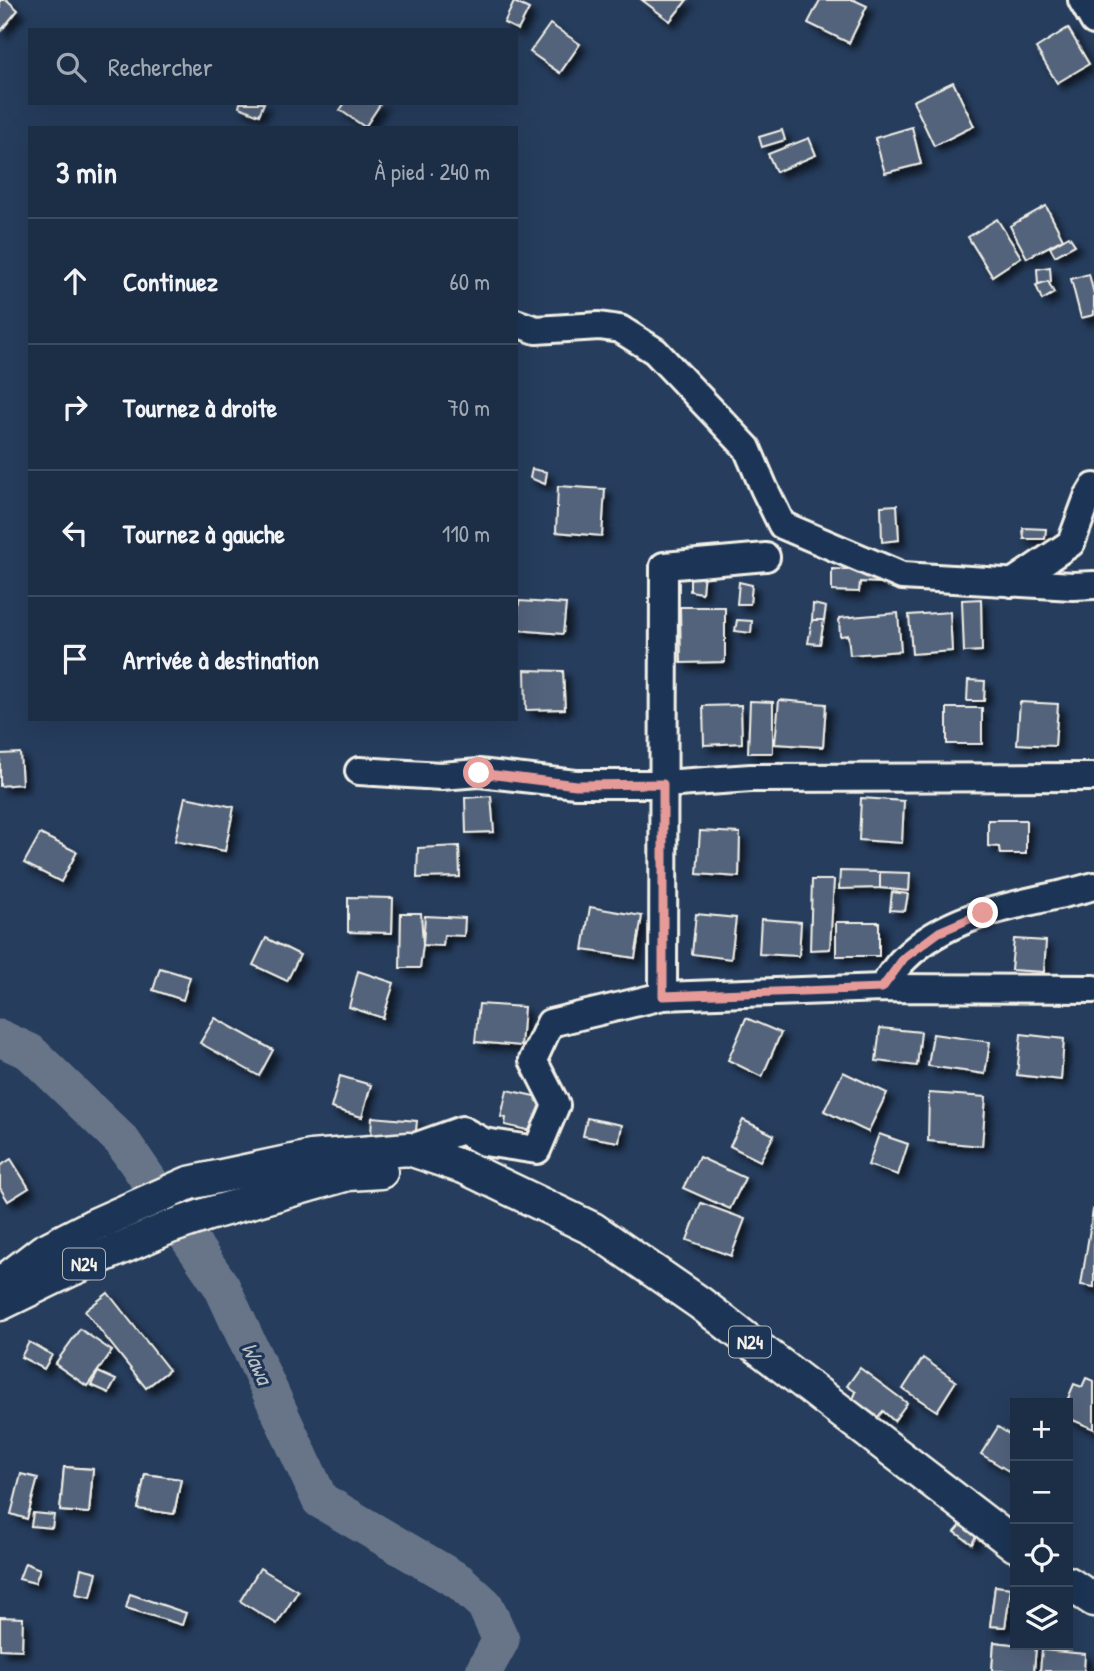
<!DOCTYPE html>
<html lang="fr">
<meta charset="utf-8">
<style>
body{margin:0;font-family:"Patrick Hand",sans-serif;background:#293a51;color:#f1f3f6}
.controls{position:absolute;right:21px;bottom:21px;display:grid;overflow:hidden;border-radius:0px;box-shadow:0 7px 28px #0002}
.controls button{width:63px;height:63px;display:grid;place-items:center;padding:0;border:0;border-bottom:2px solid #3a4a5f;background:#1c2e46;color:#f1f3f6;font:35px sans-serif}
.stop{position:absolute;width:21px;height:21px;margin:-16px;border:5px solid #e69b98;border-radius:50%;background:#fff}
.stop.end{background:#e69b98;border-color:#fff;box-shadow:0 2px 7px #0008}
.list{margin:0;padding:0;list-style:none}
h2{display:flex;justify-content:space-between;align-items:center;height:91px;margin:0;padding:0 28px;font-size:30px}
h2 small{font-size:23px;font-weight:400;color:#a0a8b3}
.list li{display:grid;grid-template-columns:46px 1fr auto;gap:21px;align-items:center;box-sizing:border-box;height:126px;padding:0 28px;border-top:2px solid #3a4a5f}
.list b{display:block;font-size:26px;white-space:nowrap}
.list em{font-size:23px;font-style:normal;color:#a0a8b3}
.icon{flex:none;width:38px;height:38px;fill:none;stroke:currentColor;stroke-width:2;stroke-linecap:round;stroke-linejoin:round}
.map{position:relative;flex:none;width:1094px;height:1671px;overflow:hidden}
.search{position:absolute;background:#1c2e46;box-shadow:0 7px 28px #0002;left:28px;top:28px;width:490px;height:77px;display:flex;align-items:center;gap:18px;box-sizing:border-box;padding:0 24px;border-radius:0px;color:#a0a8b3;font-size:26px}
.panel{position:absolute;background:#1c2e46;box-shadow:0 7px 28px #0002;left:28px;top:126px;width:490px;height:595px;border-radius:0px}
.map>svg:first-child{display:block}
.lines{fill:none;stroke-linecap:round;stroke-linejoin:round}
.river{stroke:#677588;stroke-width:37}
.building{fill:#52647b;stroke:#f4f1e8;stroke-width:2;filter:url(#shadow)}
.minor-casing{stroke:#f4f1e8;stroke-width:32}
.major-casing{stroke:#f4f1e8;stroke-width:37}
.minor{stroke:#1d3557;stroke-width:26}
.major{stroke:#1d3557;stroke-width:32}
.route{stroke:#e69b98;stroke-width:9}
.labels{text-anchor:middle;stroke-width:6;stroke-linejoin:round;paint-order:stroke}
.shield{fill:#1d3557;stroke:#b4b9bc;stroke-width:2}
.shield-label{font-size:19px;font-weight:bold;fill:#f4f1e8}
.water-label{font-size:23px;font-style:italic;fill:#bcbfc2;stroke:#1d3557}
</style>
<div class="map">
<svg width="1094" height="1671" viewBox="0 0 1094 1671">
<defs>
<filter id="shadow"><feDropShadow dx="6" dy="6" stdDeviation="3.5" flood-color="#0009"/></filter>
</defs>
<rect width="100%" height="100%" fill="#263d5d"/>
<filter id="ink" filterUnits="userSpaceOnUse"><feTurbulence type="fractalNoise" baseFrequency=".0143" numOctaves="2"/><feDisplacementMap in="SourceGraphic" scale="14" xChannelSelector="R" yChannelSelector="G"/><feConvolveMatrix kernelMatrix="1 2 1 2 8 2 1 2 1" color-interpolation-filters="sRGB"/></filter>
<g filter="url(#ink)">
<g class="lines">
<!-- river -->
<path class="river" d="M0 1038 30 1052 122 1141 222 1287 320 1500 460 1582 485 1605 501 1640 484 1671"/>
</g>
<!-- building -->
<g class="building">
<path d="M0 0H7L18 10 0 32Z"/>
<path d="M642 0H687L670 21Z"/>
<path d="M820 0H854L867 6 849 43 808 23Z"/>
<path d="M514 2 529 9 518 30 504 23Z"/>
<path d="M550 24 580 44 560 73 530 52Z"/>
<path d="M1068 28 1089 64 1057 83 1036 48Z"/>
<path d="M953 82 974 126 934 146 913 101Z"/>
<path d="M240 103H264L259 115 239 107Z"/>
<path d="M345 103H381L365 127 340 110Z"/>
<path d="M912 127 921 164 885 173 875 138Z"/>
<path d="M782 130 785 140 762 147 759 137Z"/>
<path d="M809 138 816 155 776 172 768 154Z"/>
<path d="M1046 206 1063 239 1027 258 1010 226Z"/>
<path d="M997 219 1021 257 992 276 968 237Z"/>
<path d="M1069 236 1075 245 1055 256 1050 247Z"/>
<path d="M1050 267 1051 282 1038 284 1037 269Z"/>
<path d="M1089 274 1094 294V315L1081 318 1071 279Z"/>
<path d="M1048 281 1054 293 1042 300 1036 285Z"/>
<path d="M532 469 547 472 545 484 530 478Z"/>
<path d="M558 486 605 489 602 536 556 532Z"/>
<path d="M897 505 899 540 882 542 881 506Z"/>
<path d="M1023 528 1046 529 1045 539H1024Z"/>
<path d="M832 569 882 571V583L860 582 859 592 832 591Z"/>
<path d="M690 571H704L702 593 690 591Z"/>
<path d="M739 582 752 585 750 604H737Z"/>
<path d="M981 599 982 651 964 652 962 600Z"/>
<path d="M519 601 566 604 563 634 517 630Z"/>
<path d="M813 604 826 607 824 620H812Z"/>
<path d="M680 607H725V662L681 663Z"/>
<path d="M950 612 952 651 912 654 909 615Z"/>
<path d="M898 613 901 651 850 655 848 635 840 636 839 618Z"/>
<path d="M737 620 752 621 751 633 735 631Z"/>
<path d="M812 620H824L820 644 808 643Z"/>
<path d="M525 670 563 671 565 709 526 710Z"/>
<path d="M968 680 985 681 984 701H967Z"/>
<path d="M779 700 826 704 823 747 775 744Z"/>
<path d="M750 701 773 702V753H748Z"/>
<path d="M1020 702 1058 704 1055 746 1017 744Z"/>
<path d="M741 705 742 743 704 745 703 706Z"/>
<rect x="947" y="708" width="35" height="36"/>
<path d="M20 753 22 784 0 786V754Z"/>
<path d="M491 796 494 832 466 833 465 798Z"/>
<path d="M185 797 234 807 225 851 175 841Z"/>
<path d="M861 798 904 801 902 843 859 840Z"/>
<path d="M988 820H1026V854H1000L999 847 988 846Z"/>
<path d="M700 831 740 833 739 877 697 874Z"/>
<path d="M40 834 77 852 61 882 24 863Z"/>
<path d="M459 846 460 877 417 878 418 848Z"/>
<path d="M840 871 880 872V888L839 889Z"/>
<path d="M880 872 910 873 909 891 880 888Z"/>
<path d="M812 880H834L830 949 810 950Z"/>
<path d="M892 892 908 894 905 911 890 910Z"/>
<path d="M348 897 393 898 392 933 348 932Z"/>
<path d="M590 907 642 916 635 958 583 950Z"/>
<path d="M401 913H421L423 945 420 968H400Z"/>
<path d="M696 914 736 918 731 959 692 954Z"/>
<path d="M425 916 465 918 464 936 444 935 443 946 423 945Z"/>
<path d="M761 919 801 922 799 956 759 954Z"/>
<rect x="836" y="922" width="43" height="34"/>
<path d="M266 938 300 955 287 981 253 965Z"/>
<path d="M1014 939 1046 941 1044 972 1011 970Z"/>
<path d="M160 968 190 977 183 1000 153 990Z"/>
<path d="M358 971 394 983 383 1018 349 1007Z"/>
<path d="M479 1004 524 1007 521 1046 475 1042Z"/>
<path d="M215 1018 273 1050 259 1076 200 1043Z"/>
<path d="M746 1018 781 1033 762 1077 728 1060Z"/>
<path d="M880 1028 921 1032 917 1066 876 1061Z"/>
<path d="M933 1034 990 1042 985 1074 928 1066Z"/>
<path d="M1021 1034 1064 1039 1061 1080 1017 1075Z"/>
<path d="M843 1072 887 1093 868 1132 824 1111Z"/>
<path d="M340 1076 371 1085 362 1117 331 1108Z"/>
<path d="M507 1090 543 1098 536 1132 505 1125 506 1118 501 1117Z"/>
<path d="M929 1093 986 1097 982 1146 928 1141Z"/>
<path d="M372 1117 417 1121 415 1139 371 1135Z"/>
<path d="M587 1118 622 1125 619 1142 583 1136Z"/>
<path d="M743 1120 774 1135 760 1161 730 1146Z"/>
<path d="M879 1134 908 1144 898 1175 868 1165Z"/>
<path d="M699 1157 745 1178 730 1209 683 1188Z"/>
<path d="M11 1159 29 1188 8 1201 0 1188V1166Z"/>
<path d="M701 1203 745 1219 731 1256 687 1240Z"/>
<path d="M1093 1210 1094 1211V1287L1081 1285Z"/>
<path d="M108 1293 169 1370 146 1388 85 1311Z"/>
<path d="M80 1329 112 1351 87 1386 55 1364Z"/>
<path d="M29 1342 52 1355 44 1369 21 1357Z"/>
<path d="M923 1358 956 1381 937 1411 903 1389Z"/>
<path d="M860 1368 907 1403 894 1421 883 1411 878 1417 853 1399 856 1392 847 1386Z"/>
<path d="M98 1372 116 1380 109 1393 91 1385Z"/>
<path d="M1086 1378 1094 1381V1429L1068 1418 1071 1412 1068 1411V1403H1066L1074 1384 1082 1387Z"/>
<path d="M998 1427 1015 1438V1475L981 1454Z"/>
<path d="M64 1467 93 1469 89 1513 60 1511Z"/>
<path d="M64 1467 93 1469 89 1513 60 1511Z"/>
<path d="M21 1474 38 1478 27 1519 11 1514Z"/>
<path d="M145 1474 181 1479 174 1514 138 1509Z"/>
<path d="M145 1474 181 1479 174 1514 138 1509Z"/>
<path d="M33 1513 54 1515 52 1528 31 1526Z"/>
<path d="M961 1525 976 1536 972 1544 955 1532Z"/>
<path d="M25 1563 40 1569 35 1583 19 1579Z"/>
<path d="M81 1568 97 1572 91 1597 76 1594Z"/>
<path d="M260 1568 298 1591 277 1624 240 1601Z"/>
<path d="M995 1586 1011 1588 1005 1627 990 1626Z"/>
<path d="M995 1586 1011 1588 1005 1627 990 1626Z"/>
<path d="M130 1594 186 1613 182 1625 126 1608Z"/>
<path d="M0 1617 23 1618 22 1650 0 1649Z"/>
<path d="M994 1642 1036 1647 1034 1671H992Z"/>
<path d="M994 1642 1036 1647 1034 1671H992Z"/>
<path d="M1042 1650 1085 1654 1084 1671H1040Z"/>
</g>
<g class="lines">
<!-- minor casing -->
<g class="minor-casing">
<g id="minor">
<path d="M1082 0 1094 21"/>
<path d="M516 323 536 330 599 326 620 329 655 351 747 448 764 488 782 525 902 576 1073 586 1094 585"/>
<path d="M1012 583 1071 543 1088 497 1094 487"/>
<path d="M359 771 441 776 479 773 576 784H663L751 778 1094 777"/>
<path d="M882 988C889 978 896 966 905 958 956 908 1029 905 1094 886"/>
<path d="M663 996 664 566 766 557"/>
<path d="M409 1149 462 1130 484 1142 537 1150 556 1105 533 1060 550 1023 663 996 882 988 1094 989"/>
</g>
</g>
<!-- major casing -->
<g class="major-casing">
<g id="major">
<path d="M0 1284 43 1251 92 1226 189 1183 311 1157 409 1149 466 1168 593 1229 700 1303 1015 1545"/>
<path d="M0 1304 68 1271 170 1227 208 1214 348 1174 381 1172"/>
<path d="M1068 1583 1094 1600"/>
</g>
</g>
<!-- minor -->
<use href="#minor" class="minor"/>
<!-- major -->
<use href="#major" class="major"/>
</g>
</g>
<g class="lines" filter="url(#ink)">
<!-- route -->
<path class="route" d="M479 773 576 785 663 784V996L882 988 904 958 939 932 983 913"/>
</g>
<g class="labels">
<!-- shield labels -->
<g class="shield">
<rect x="63" y="1248.5" width="42" height="31" rx="5"/>
<rect x="729" y="1326.5" width="42" height="31" rx="5"/>
</g>
<g class="shield-label">
<text x="84" y="1271">N24</text>
<text x="750" y="1349">N24</text>
</g>
<!-- water labels -->
<g class="water-label">
<text transform="translate(257 1363) rotate(65)" y="8">Wawa</text>
</g>
</g>
</svg>
<div class="controls">
<button>+</button>
<button>−</button>
<button><svg class="icon" aria-label="locate" viewBox="0 0 24 24"><circle cx="12" cy="12" r="6"/><path d="M12 2v4M12 18v4M2 12h4M18 12h4"/></svg></button>
<button><svg class="icon" aria-label="layers" viewBox="0 0 24 24"><path d="M12 4l9 5-9 5-9-5zM3 14l9 5 9-5"/></svg></button>
</div>
<div class="stop" style="left:479px;top:773px"></div>
<div class="stop end" style="left:983px;top:913px"></div>
<div class="search"><svg class="icon" aria-label="search" viewBox="0 0 24 24"><circle cx="10" cy="10" r="6"/><path d="M15 15l6 6"/></svg>Rechercher</div>
<section class="panel">
<h2>3 min<small>À pied · 240 m</small></h2>
<ul class="list">
<li><svg class="icon" aria-label="ahead" viewBox="0 0 24 24"><path d="M12 20V5M6 11l6-6 6 6"/></svg><div><b>Continuez</b></div><em>60 m</em></li>
<li><svg class="icon" aria-label="right" viewBox="0 0 24 24"><path d="M7 20v-9h11M14 6l5 5-5 5"/></svg><div><b>Tournez à droite</b></div><em>70 m</em></li>
<li><svg class="icon" aria-label="left" viewBox="0 0 24 24"><path d="M17 20v-9H6M10 6l-5 5 5 5"/></svg><div><b>Tournez à gauche</b></div><em>110 m</em></li>
<li><svg class="icon" aria-label="arrive" viewBox="0 0 24 24"><path d="M6 21V4h12l-3 4 3 4H6"/></svg><div><b>Arrivée à destination</b></div></li>
</ul>
</section>
</div>
